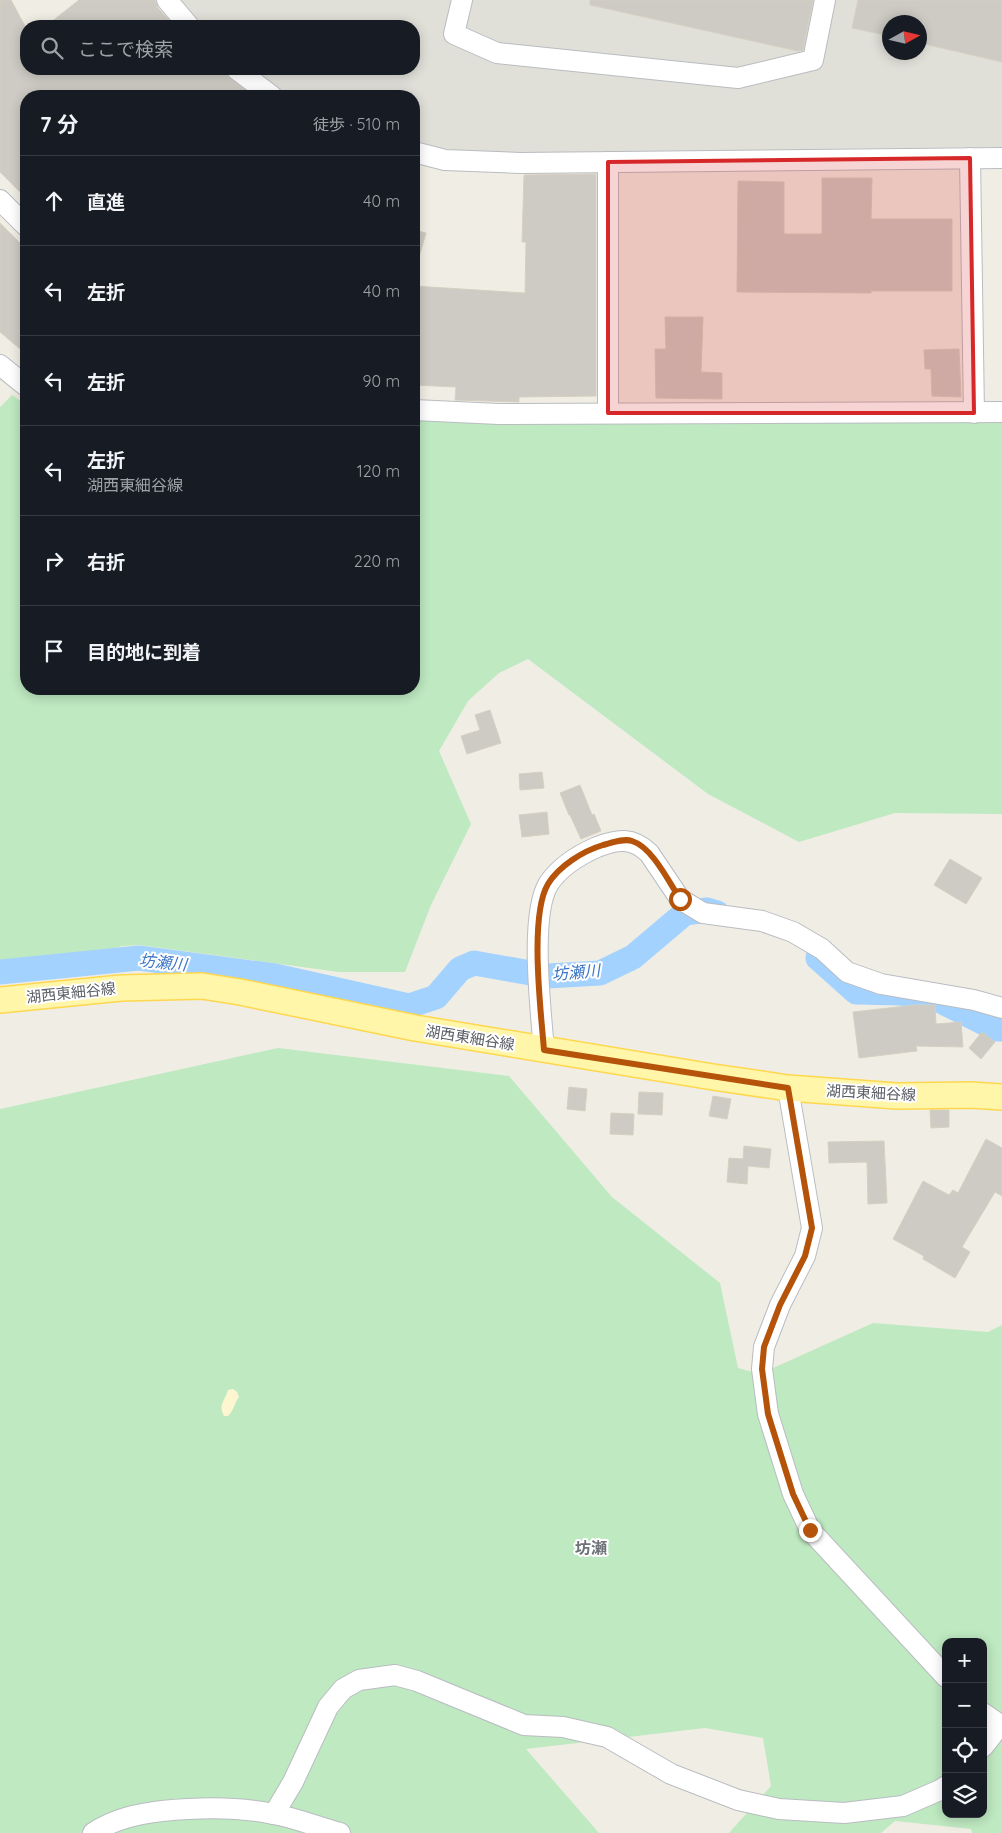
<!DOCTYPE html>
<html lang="ja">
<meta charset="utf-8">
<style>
body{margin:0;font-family:Quicksand,"Noto Sans JP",sans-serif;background:#20242c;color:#f1f3f6}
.controls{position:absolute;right:15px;bottom:15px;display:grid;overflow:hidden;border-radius:10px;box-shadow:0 2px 12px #0003}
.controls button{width:45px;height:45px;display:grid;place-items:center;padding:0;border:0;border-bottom:1px solid #363941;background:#171b24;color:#f1f3f6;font:25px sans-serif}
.compass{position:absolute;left:882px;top:15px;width:45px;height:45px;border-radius:50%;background:#171b24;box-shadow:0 2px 12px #0003;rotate:82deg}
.stop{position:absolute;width:15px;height:15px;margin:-11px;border:4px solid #b45309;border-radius:50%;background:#fff}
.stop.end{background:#b45309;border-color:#fff;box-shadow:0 1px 5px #0008}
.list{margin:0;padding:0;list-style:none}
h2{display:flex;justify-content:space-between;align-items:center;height:65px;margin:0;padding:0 20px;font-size:21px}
h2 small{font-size:16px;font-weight:400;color:#9ea1a6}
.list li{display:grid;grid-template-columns:32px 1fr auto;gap:15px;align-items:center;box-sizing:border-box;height:90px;padding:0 20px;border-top:1px solid #363941}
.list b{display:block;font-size:19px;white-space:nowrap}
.list p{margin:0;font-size:16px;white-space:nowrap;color:#9ea1a6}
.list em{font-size:16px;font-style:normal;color:#9ea1a6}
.icon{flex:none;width:28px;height:28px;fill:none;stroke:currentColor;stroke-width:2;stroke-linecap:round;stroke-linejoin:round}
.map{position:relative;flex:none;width:1002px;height:1833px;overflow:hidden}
.search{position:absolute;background:#171b24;box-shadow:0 2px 12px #0003;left:20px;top:20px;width:400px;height:55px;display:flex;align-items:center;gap:12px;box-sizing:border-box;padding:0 18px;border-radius:20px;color:#9ea1a6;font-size:19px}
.panel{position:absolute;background:#171b24;box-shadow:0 2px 12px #0003;left:20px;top:90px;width:400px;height:605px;border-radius:20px}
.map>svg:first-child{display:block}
.industrial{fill:#e0dfd8;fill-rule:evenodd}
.green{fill:#bee9c1;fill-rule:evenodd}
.sand{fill:#fef6d1}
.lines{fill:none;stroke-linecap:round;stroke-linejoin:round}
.river{stroke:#a4d2ff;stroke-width:25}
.building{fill:#cdcbc3;stroke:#d5d0c1}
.minor-casing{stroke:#b9bcc1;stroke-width:22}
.major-casing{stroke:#fed74f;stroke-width:28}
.minor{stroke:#fff;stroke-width:20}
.major{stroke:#fff6a9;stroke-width:25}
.route{stroke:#b45309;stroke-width:6}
.marked{fill:#d62828;fill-opacity:0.2;stroke:#d62828;stroke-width:4;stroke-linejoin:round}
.labels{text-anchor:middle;stroke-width:4;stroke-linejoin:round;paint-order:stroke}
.street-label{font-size:15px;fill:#5c6066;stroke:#fff}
.water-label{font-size:16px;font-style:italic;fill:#3a75c5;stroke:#fff}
.neighbourhood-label{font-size:16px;font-weight:bold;fill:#6d7278;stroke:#fff}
</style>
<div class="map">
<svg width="1002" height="1833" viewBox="0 0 1002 1833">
<rect width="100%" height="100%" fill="#f0eee4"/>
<!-- industrial -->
<path class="industrial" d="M178 0H1002V147L477 153 422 145 414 143V96H290L269 84 251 69H414V26H202ZM890 22H920V52H890Z"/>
<!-- green -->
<g class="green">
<path d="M12 395 26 405V689H414V409L1002 412V814L895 813 799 842 708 794 528 659 499 673 468 701 439 751 471 824 431 905 405 972H339L140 945 123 946 82 957H51L0 963V407Z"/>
<path d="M278 1048 509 1076 612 1197 720 1283 738 1368 760 1374 873 1323 988 1332 1002 1325V1833H972L971 1829 895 1821 881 1833H729L771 1786 763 1738 705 1728 526 1749 599 1833H0V1109ZM946 1642H983V1814H946Z"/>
</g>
<!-- sand -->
<path class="sand" d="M233 1389 237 1392 239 1397C234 1404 234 1410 228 1416H224C218 1404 225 1401 228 1390Z"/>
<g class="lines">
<!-- river -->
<g class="river">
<path d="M818 958 856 992 900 993 931 996 996 1029H1002"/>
<path d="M0 972 139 958 275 976 409 1006 436 997 460 969 474 963 548 976 600 973 633 957 685 913 707 910 717 913"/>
</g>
</g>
<!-- building -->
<g class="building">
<path d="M0 0H11L26 28V69H218L253 96H223L217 91 212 96H26V198L0 172Z"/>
<path d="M79 0H155L158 8 174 26H46Z"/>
<path d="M590 0H813L803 50 798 51 590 5Z"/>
<path d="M858 0H1002V62L920 43V22H890V36L852 28Z"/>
<path d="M596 174V396L519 397V402L455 400 456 387 414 385V286L525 293 526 242H522L524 175Z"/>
<path d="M822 178H872L871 219H952V291H871V293L737 292 738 181 784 182V234H822Z"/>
<path d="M0 223 26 249V354L0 332Z"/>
<path d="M414 230 426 233 417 264H414Z"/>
<path d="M665 317H703L701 372 722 373V399L656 398 655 349H666Z"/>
<path d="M959 349 961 397 932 396 931 369H925L924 350Z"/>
<path d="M490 710 501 743 467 754 461 736 480 730 475 715Z"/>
<path d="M542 772 544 788 520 790 519 774Z"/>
<path d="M580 785 592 815 594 814 601 831 581 839 570 815H569L560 793Z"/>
<path d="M547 812 549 834 522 837 519 815Z"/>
<path d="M950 859 982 878 966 904 934 885Z"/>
<path d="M915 1005H935L936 1024 961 1022 963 1047 916 1046 917 1051 859 1058 853 1012Z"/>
<path d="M982 1032 995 1042 981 1059 969 1048Z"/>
<path d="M569 1087 587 1089 585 1111 567 1109Z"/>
<path d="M639 1092 663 1093 662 1115 638 1114Z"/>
<path d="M713 1096 731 1099 727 1119 709 1116Z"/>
<path d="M930 1110H949V1127L931 1128Z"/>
<path d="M611 1113 634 1114 633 1135 610 1134Z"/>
<path d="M986 1139 1002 1148V1196L995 1192 962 1247 970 1252 955 1278 923 1259 924 1256 893 1239 923 1181 949 1195 953 1190 958 1193Z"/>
<path d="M884 1141 887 1203 868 1204 867 1162 829 1163 828 1142Z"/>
<path d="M744 1146 771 1149 769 1168 748 1166 747 1184 727 1182 729 1158 743 1159Z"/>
</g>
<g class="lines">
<!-- minor casing -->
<g class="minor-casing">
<g id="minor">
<path d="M167 0 189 26"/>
<path d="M462 0 454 34 497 53 738 78 813 60 825 0"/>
<path d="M236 69 272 96"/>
<path d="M414 152 445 160 520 163 1002 158"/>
<path d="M970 158 974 413"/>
<path d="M0 200 26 226"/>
<path d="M0 365 26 386"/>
<path d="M414 410 499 414 1002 412"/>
<path d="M608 413V162"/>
<path d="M544 1050C541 1012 529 914 549 883 560 867 579 855 597 847 618 839 632 837 649 853L680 899 703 913 762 921 793 932 822 949 847 972 881 984 974 1000 1002 1008"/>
<path d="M788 1088 812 1228 805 1256 780 1305 764 1347 762 1369 768 1414 793 1494 810 1530 946 1677"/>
<path d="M983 1713 1002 1726"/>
<path d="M983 1747 1000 1725"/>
<path d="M274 1814 293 1782 328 1707 343 1689 359 1680 395 1675 417 1681 524 1725 563 1727 607 1737 671 1774 738 1800 779 1809 844 1813 903 1806 940 1790 946 1786"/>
<path d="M93 1833C114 1819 137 1814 162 1811 200 1807 236 1806 273 1814 296 1818 318 1827 340 1833"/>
</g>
</g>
<!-- major casing -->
<g class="major-casing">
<path id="major" d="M0 1000 121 988 202 986 240 992 415 1028 713 1077 788 1088 897 1096 971 1095 1002 1097"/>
</g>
<!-- minor -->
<use href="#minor" class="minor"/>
<!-- major -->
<use href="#major" class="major"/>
</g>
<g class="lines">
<!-- route -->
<path class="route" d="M680 899C669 882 652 847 632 841 624 838 611 843 603 845 583 851 559 866 548 884 529 916 541 1012 544 1050L788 1088 812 1228 805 1256 780 1305 764 1347 762 1369 768 1414 793 1494 810 1530"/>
</g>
<!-- marked area -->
<path class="marked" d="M970 158 974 413H608V162Z"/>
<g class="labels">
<!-- street labels -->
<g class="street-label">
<text transform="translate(71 993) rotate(-6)" y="5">湖西東細谷線</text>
<text transform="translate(470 1038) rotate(9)" y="5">湖西東細谷線</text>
<text transform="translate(871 1093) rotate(3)" y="5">湖西東細谷線</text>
</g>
<!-- water labels -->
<g class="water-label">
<text transform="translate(163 962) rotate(6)" y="6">坊瀬川</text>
<text transform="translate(576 972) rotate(-5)" y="6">坊瀬川</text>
</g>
<!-- neighbourhood labels -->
<g class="neighbourhood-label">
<text x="591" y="1554">坊瀬</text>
</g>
</g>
</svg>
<div class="controls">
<button>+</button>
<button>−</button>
<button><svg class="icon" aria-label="locate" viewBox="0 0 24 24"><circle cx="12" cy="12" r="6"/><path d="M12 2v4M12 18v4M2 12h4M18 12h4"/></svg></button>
<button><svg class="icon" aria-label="layers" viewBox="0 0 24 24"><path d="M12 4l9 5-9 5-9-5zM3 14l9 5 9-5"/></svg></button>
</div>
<svg class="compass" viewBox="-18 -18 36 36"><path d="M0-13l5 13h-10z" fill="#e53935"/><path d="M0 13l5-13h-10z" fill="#9ea1a6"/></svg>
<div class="stop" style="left:680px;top:899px"></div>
<div class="stop end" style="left:810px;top:1530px"></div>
<div class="search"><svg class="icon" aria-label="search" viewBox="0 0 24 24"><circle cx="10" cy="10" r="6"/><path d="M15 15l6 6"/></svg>ここで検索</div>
<section class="panel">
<h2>7 分<small>徒歩 · 510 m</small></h2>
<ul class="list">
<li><svg class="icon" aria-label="ahead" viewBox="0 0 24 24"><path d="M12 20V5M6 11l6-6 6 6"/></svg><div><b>直進</b></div><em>40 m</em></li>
<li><svg class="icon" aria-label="left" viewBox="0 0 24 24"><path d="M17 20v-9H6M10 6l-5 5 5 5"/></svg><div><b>左折</b></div><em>40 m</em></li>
<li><svg class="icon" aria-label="left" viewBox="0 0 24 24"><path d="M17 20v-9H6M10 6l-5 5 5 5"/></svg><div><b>左折</b></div><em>90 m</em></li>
<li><svg class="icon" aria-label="left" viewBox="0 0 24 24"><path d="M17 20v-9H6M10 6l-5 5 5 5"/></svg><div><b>左折</b><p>湖西東細谷線</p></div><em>120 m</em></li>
<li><svg class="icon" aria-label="right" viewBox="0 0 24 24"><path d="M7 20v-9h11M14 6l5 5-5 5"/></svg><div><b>右折</b></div><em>220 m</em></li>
<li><svg class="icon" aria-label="arrive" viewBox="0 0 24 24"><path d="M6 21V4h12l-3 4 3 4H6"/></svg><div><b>目的地に到着</b></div></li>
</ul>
</section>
</div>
